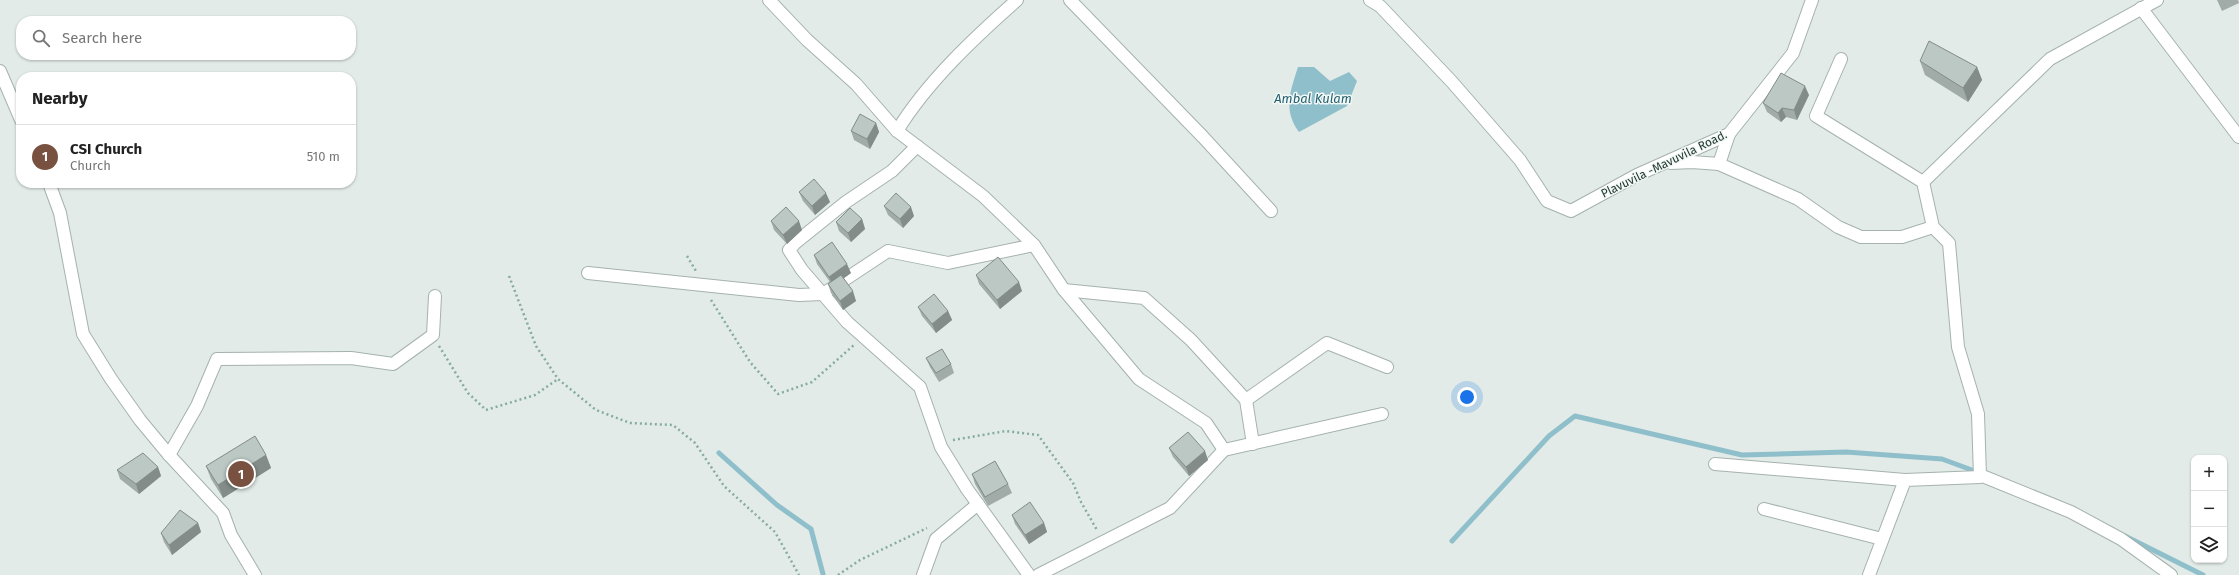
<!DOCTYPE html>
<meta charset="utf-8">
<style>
body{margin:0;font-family:"Fira Sans",sans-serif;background:#f2f2f2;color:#222}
.controls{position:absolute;right:12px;bottom:12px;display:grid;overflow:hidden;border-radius:8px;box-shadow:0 1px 3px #0004}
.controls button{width:36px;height:36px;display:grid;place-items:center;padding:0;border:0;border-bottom:1px solid #e0e0e0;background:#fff;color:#222;font:20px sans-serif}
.you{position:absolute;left:1467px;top:397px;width:14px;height:14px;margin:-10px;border:3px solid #fff;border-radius:50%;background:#1a73e8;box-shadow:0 0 0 6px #1a73e833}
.badge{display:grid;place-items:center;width:26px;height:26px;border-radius:50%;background:#795141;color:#fff;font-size:13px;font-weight:700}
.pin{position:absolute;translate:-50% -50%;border:2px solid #fff;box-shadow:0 1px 4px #0006}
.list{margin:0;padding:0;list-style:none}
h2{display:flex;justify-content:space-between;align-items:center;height:52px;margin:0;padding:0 16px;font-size:17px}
h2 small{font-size:13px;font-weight:400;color:#767676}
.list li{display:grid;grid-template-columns:26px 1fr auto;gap:12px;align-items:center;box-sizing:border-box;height:64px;padding:0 16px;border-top:1px solid #e0e0e0}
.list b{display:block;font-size:15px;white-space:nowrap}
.list p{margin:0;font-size:13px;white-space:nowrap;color:#767676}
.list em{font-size:13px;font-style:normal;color:#767676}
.icon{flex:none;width:22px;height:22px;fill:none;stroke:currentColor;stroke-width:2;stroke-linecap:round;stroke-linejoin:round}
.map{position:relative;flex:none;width:2239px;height:575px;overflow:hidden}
.search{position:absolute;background:#fff;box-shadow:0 1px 3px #0004;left:16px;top:16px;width:340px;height:44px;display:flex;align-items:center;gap:10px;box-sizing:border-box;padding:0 14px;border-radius:16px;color:#767676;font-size:15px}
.panel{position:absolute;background:#fff;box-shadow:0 1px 3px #0004;left:16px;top:72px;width:340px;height:116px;border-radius:16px}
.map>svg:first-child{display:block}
.water{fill:#8fbfcb}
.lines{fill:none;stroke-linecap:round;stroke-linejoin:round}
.stream{stroke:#8fbfcb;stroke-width:5}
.minor-casing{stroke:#a5b2ae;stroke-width:14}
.path{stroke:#86aba1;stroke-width:2.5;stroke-dasharray:2 3;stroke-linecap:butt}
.minor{stroke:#fff;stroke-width:12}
.wall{fill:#a1aca8}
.shaded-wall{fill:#838c88}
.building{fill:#bbc8c3;stroke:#838c88}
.labels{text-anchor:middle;stroke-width:3;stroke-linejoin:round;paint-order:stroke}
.street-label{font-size:12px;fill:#243a35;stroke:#f2f8f5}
.water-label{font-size:13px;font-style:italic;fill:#246070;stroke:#f2f8f5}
</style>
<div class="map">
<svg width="2239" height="575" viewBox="0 0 2239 575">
<rect width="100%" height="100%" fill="#e2ebe7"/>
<!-- water -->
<path class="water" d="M1298 67H1314L1330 81 1349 72 1357 81 1347 106 1299 132C1283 110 1290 92 1298 67Z"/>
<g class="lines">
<!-- stream -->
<g class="stream">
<path d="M719 453 777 505 811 529 823 574"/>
<path d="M2125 536 2203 575"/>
<path d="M1452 541 1549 436 1575 416 1742 455 1846 452 1942 459 1980 473"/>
</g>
<!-- minor casing -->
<g class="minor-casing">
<g id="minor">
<path d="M769 0 807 40 856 84 897 131 983 196 1034 245 1064 290 1139 379 1206 423 1224 450 1170 508 1038 575"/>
<path d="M1070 0 1203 137 1271 211"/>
<path d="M1370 0 1380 6 1452 82 1520 160 1547 201 1571 211 1637 175 1729 134 1793 53 1812 0"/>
<path d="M2141 8 2239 137"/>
<path d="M1841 59 1816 116 1923 182 2050 59 2157 0"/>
<path d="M0 71 21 120"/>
<path d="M897 131C927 82 974 38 1017 0"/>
<path d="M917 146 892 171 846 202 795 243 789 250 802 270 847 322 920 387 941 447 967 489 1029 575"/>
<path d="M1671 163 1692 162 1719 164 1798 199 1838 227 1861 237H1902L1933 227"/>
<path d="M1719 164 1729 134"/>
<path d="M49 183 60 213 83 334 111 379 140 420 169 455 223 513 231 535 255 575"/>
<path d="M588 273 799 295 823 294 888 251 948 263 1034 245"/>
<path d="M1064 290 1144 298 1191 340 1246 400 1253 444"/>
<path d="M1246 400 1327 343 1387 367"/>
<path d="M1224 450 1382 414"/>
<path d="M169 455 197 406 217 359 351 358 393 364 433 335 435 296"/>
<path d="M1715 464 1905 480"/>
<path d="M1980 475 2071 512 2121 539 2171 575"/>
<path d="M1764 509 1882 539"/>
<path d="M923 575 936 539 978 504"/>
<path d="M1869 575 1905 480 1980 477 1978 414 1958 347 1949 243 1933 227 1923 182"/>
</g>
</g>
<!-- path -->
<g class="path">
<path d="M687 256 696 271"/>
<path d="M509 276 536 346 558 379 596 410 630 423 673 425 695 443 724 486 775 532 799 575"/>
<path d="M711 300 750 362 778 394 812 382 854 345"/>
<path d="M439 346 468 393 486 410 535 395 558 379"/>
<path d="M953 440 1006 431 1038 435 1073 483 1081 502 1097 530"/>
<path d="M838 575 860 560 927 528"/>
</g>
<!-- minor -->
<use href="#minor" class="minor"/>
</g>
<!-- wall -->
<g class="wall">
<path d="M2217 0H2238L2239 3 2222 11Z"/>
<path d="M1920 61 1977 67 1982 80 1968 102 1925 75Z"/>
<path d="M1809 95 1797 120 1786 117 1781 122 1767 112 1763 103Z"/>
<path d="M876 123 879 132 870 149 854 140 851 131Z"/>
<path d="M799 192 830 202 815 215 803 201Z"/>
<path d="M884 206 914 216 903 228 888 215Z"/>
<path d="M862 219 865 229 851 242 839 231 836 222Z"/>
<path d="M771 221 802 230 787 244 774 230Z"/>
<path d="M814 255 851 273 844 278 856 301 843 310 831 293 828 284 830 282 817 264Z"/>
<path d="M976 275 1022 291 1000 309 979 284Z"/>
<path d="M918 307 948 311 952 320 936 333 922 316Z"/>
<path d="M926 358 951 364 954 373 939 382 930 367Z"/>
<path d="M1169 448 1208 460 1189 476 1173 457Z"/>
<path d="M266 455 271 468 223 498 211 479 206 466Z"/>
<path d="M158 467 161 476 139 494 120 479 117 470Z"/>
<path d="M972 474 1008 484 1012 493 988 506 975 484Z"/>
<path d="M1012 515 1044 523 1047 532 1029 544 1015 524Z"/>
<path d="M198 523 201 532 172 555 164 542 161 533Z"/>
</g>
<!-- shaded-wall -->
<g class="shaded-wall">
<path d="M1977 67 1982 80 1968 102 1963 88Z"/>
<path d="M1805 86 1809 95 1797 120 1794 110Z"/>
<path d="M1782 108 1786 117 1781 122 1778 113Z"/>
<path d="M876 123 879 132 870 149 867 139Z"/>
<path d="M826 193 830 202 815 215 812 206Z"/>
<path d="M911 207 914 216 903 228 900 219Z"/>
<path d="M862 219 865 229 851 242 848 233Z"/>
<path d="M799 221 802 230 787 244 783 235Z"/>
<path d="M847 264 851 273 833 286 829 277Z"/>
<path d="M1019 282 1022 291 1000 309 997 300Z"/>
<path d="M853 291 856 301 843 310 840 301Z"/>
<path d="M948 311 952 320 936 333 932 324Z"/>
<path d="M1205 451 1208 460 1189 476 1186 467Z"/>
<path d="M266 455 271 468 223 498 218 485Z"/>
<path d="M158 467 161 476 139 494 136 484Z"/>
<path d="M198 523 201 532 172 555 169 545Z"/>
<path d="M1044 523 1047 532 1029 544 1025 535Z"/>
</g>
<!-- building -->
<g class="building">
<path d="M1929 41 1977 67 1963 88 1920 61Z"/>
<path d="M1781 73 1805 86 1794 110 1782 108 1778 113 1763 103Z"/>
<path d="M860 114 876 123 867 139 851 131Z"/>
<path d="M814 179 826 193 812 206 799 192Z"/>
<path d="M896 193 911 207 900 219 884 206Z"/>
<path d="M786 207 799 221 783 235 771 221Z"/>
<path d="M850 208 862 219 848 233 836 222Z"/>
<path d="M832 242 847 264 829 277 814 255Z"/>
<path d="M998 257 1019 282 997 300 976 275Z"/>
<path d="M841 275 853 291 840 301 828 284Z"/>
<path d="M934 294 948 311 932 324 918 307Z"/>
<path d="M942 349 951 364 936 373 926 358Z"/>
<path d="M1188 432 1205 451 1186 467 1169 448Z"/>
<path d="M255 436 266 455 218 485 206 466Z"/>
<path d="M143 453 158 467 136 484 117 470Z"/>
<path d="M995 461 1008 484 985 497 972 474Z"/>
<path d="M1030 502 1044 523 1025 535 1012 515Z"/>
<path d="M180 510 198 523 169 545 161 533Z"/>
</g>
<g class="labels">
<!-- street labels -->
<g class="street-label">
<text transform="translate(1664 164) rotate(-26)" y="4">Plavuvila -Mavuvila Road.</text>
</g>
<!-- water labels -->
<g class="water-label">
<text x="1313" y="103">Ambal Kulam</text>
</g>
</g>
</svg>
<div class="controls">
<button>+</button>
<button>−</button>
<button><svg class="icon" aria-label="layers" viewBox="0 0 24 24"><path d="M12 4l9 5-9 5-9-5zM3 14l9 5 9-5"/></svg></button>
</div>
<div class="you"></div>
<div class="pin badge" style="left:241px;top:474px">1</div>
<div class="search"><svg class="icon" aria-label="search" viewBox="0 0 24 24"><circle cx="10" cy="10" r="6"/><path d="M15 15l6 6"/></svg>Search here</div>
<section class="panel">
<h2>Nearby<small></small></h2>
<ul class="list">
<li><span class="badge">1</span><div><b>CSI Church</b><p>Church</p></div><em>510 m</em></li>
</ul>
</section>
</div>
